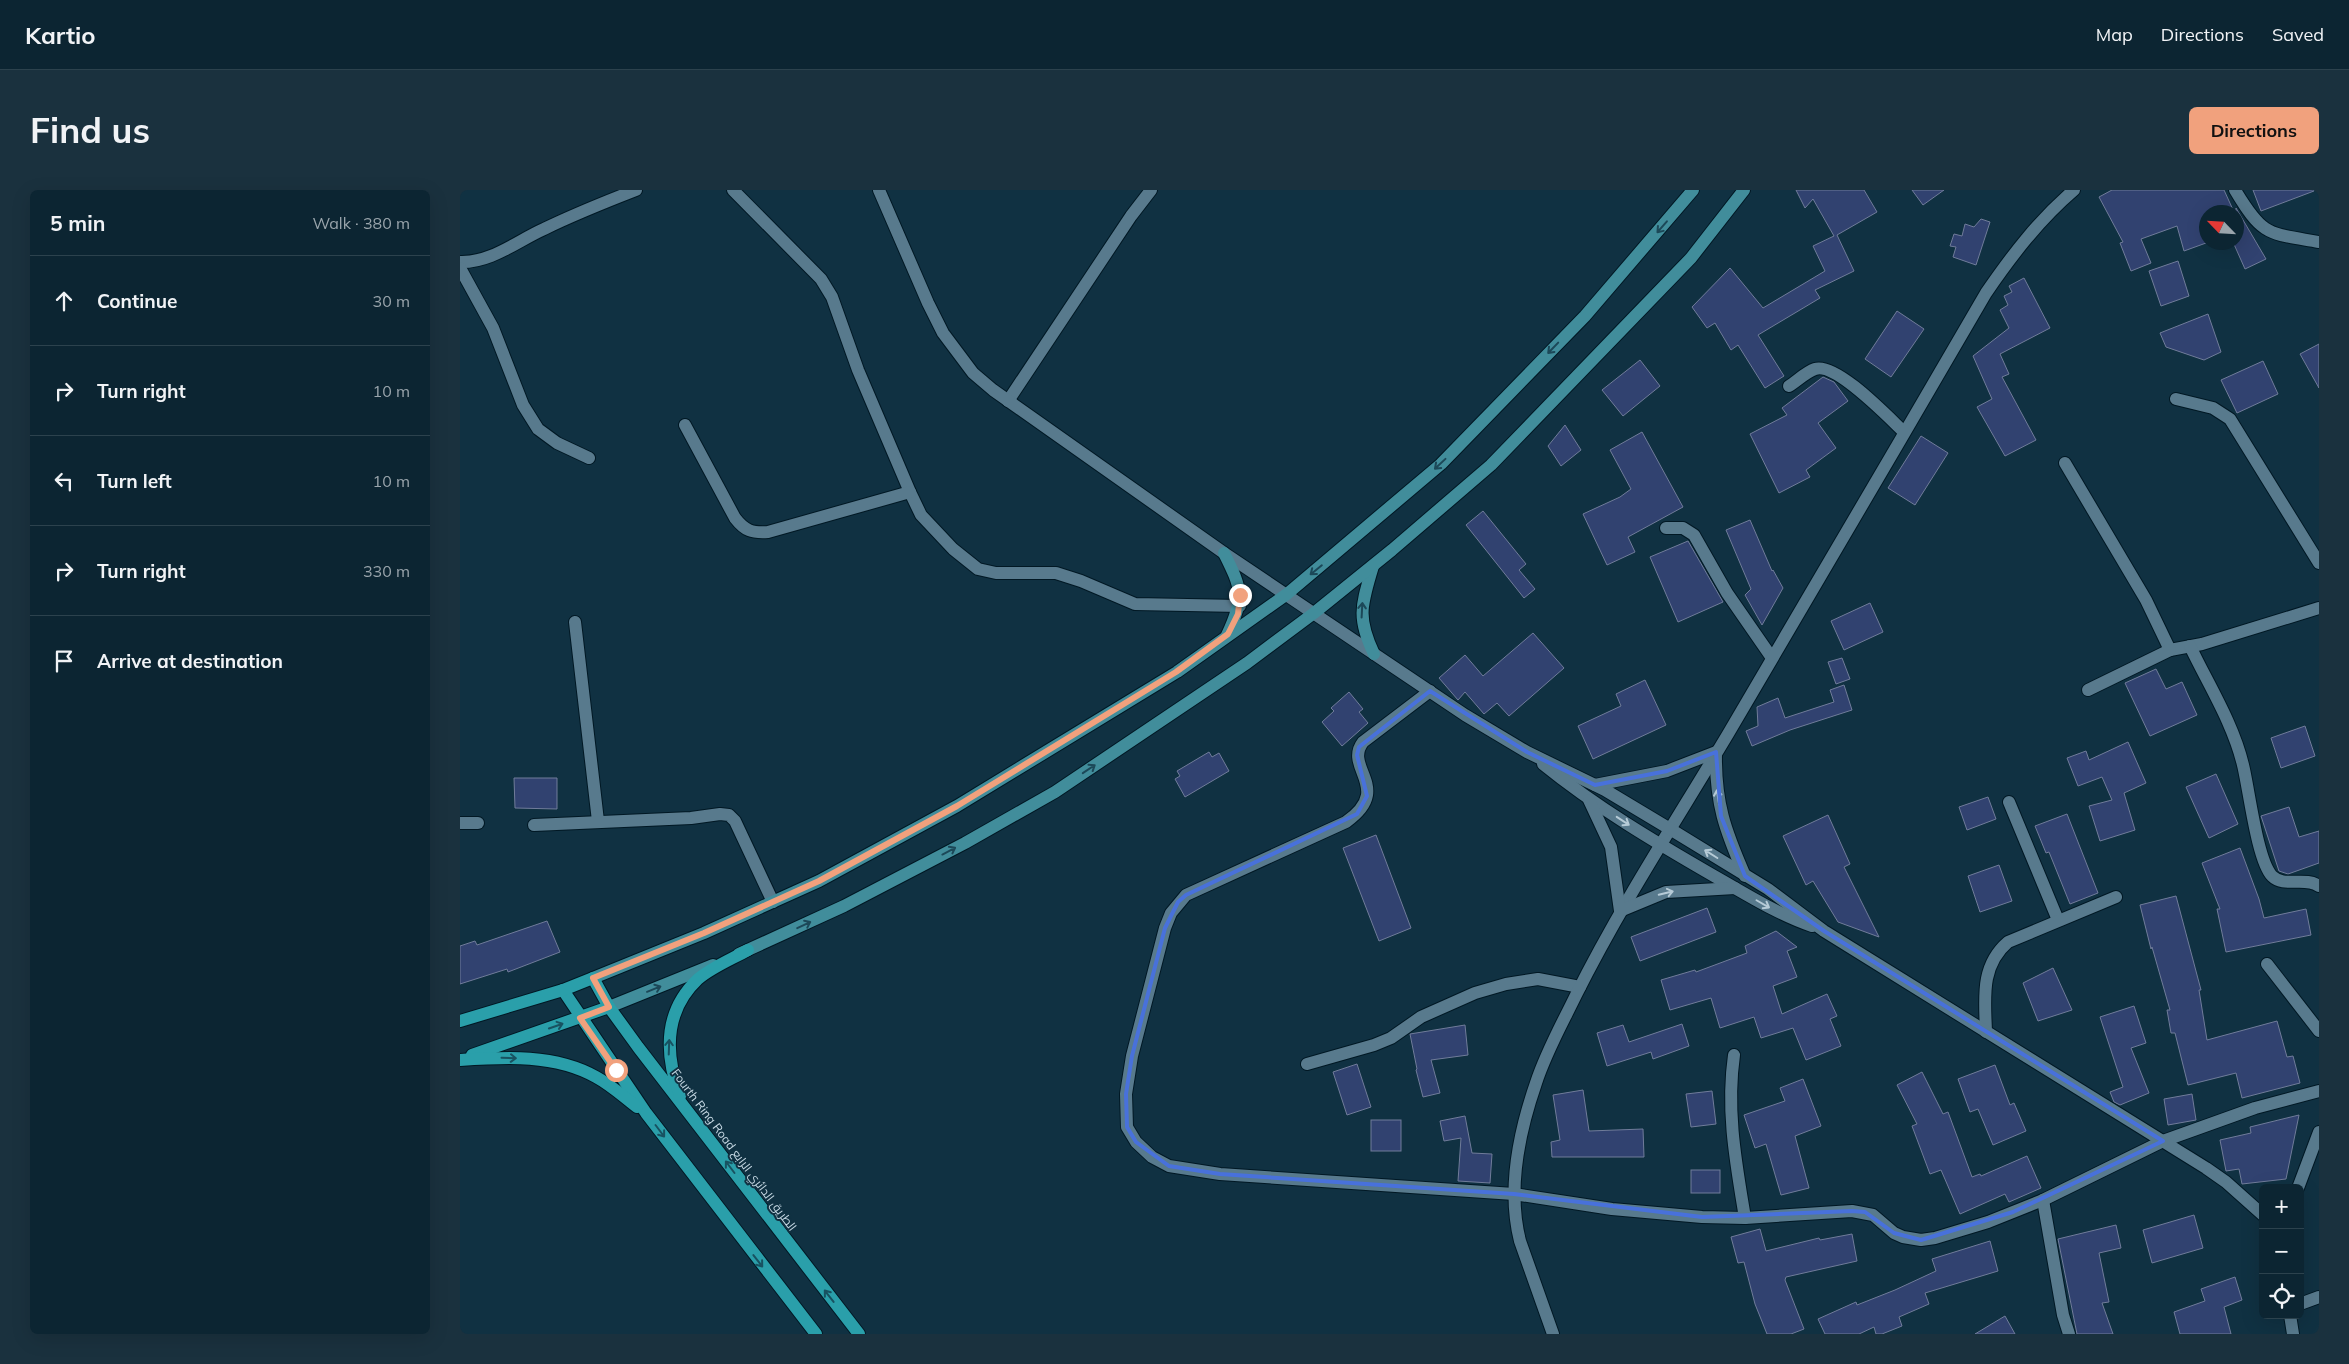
<!DOCTYPE html>
<meta charset="utf-8">
<style>
body{margin:0;font-family:Mulish,Cairo,sans-serif;background:#1a313e;color:#f1f3f6}
.controls{position:absolute;right:15px;bottom:15px;display:grid;overflow:hidden;border-radius:8px;box-shadow:0 5px 20px #0002}
.controls button{width:45px;height:45px;display:grid;place-items:center;padding:0;border:0;border-bottom:1px solid #2c424d;background:#0c2532;color:#f1f3f6;font:25px sans-serif}
.compass{position:absolute;left:1739px;top:15px;width:45px;height:45px;border-radius:50%;background:#0c2532;box-shadow:0 5px 20px #0002;rotate:295deg}
.stop{position:absolute;width:15px;height:15px;margin:-11px;border:4px solid #f1a17d;border-radius:50%;background:#fff}
.stop.end{background:#f1a17d;border-color:#fff;box-shadow:0 1px 5px #0008}
.list{margin:0;padding:0;list-style:none}
h2{display:flex;justify-content:space-between;align-items:center;height:65px;margin:0;padding:0 20px;font-size:21px}
h2 small{font-size:16px;font-weight:400;color:#9aa5ac}
.list li{display:grid;grid-template-columns:32px 1fr auto;gap:15px;align-items:center;box-sizing:border-box;height:90px;padding:0 20px;border-top:1px solid #2c424d}
.list b{display:block;font-size:19px;white-space:nowrap}
.list em{font-size:16px;font-style:normal;color:#9aa5ac}
.icon{flex:none;width:28px;height:28px;fill:none;stroke:currentColor;stroke-width:2;stroke-linecap:round;stroke-linejoin:round}
.map{position:relative;flex:none;width:1859px;height:1144px;overflow:hidden;border-radius:8px}
header{display:flex;align-items:center;gap:30px;box-sizing:border-box;height:70px;padding:0 25px;background:#0c2532;border-bottom:1px solid #2c424d}
header strong{font-size:24px}
nav{display:flex;gap:28px;margin-inline-start:auto;font-size:18px}
.intro{display:flex;align-items:center;justify-content:space-between;box-sizing:border-box;height:120px;padding:0 30px}
h1{margin:0;font-size:35px}
.button{padding:12px 22px;border-radius:8px;background:#f1a17d;color:#111;font-size:18px;font-weight:700}
main{display:flex;gap:30px;padding:0 30px}
aside{flex:1;background:#0c2532;border-radius:8px;box-shadow:0 5px 20px #0002}
.map>svg:first-child{display:block}
.building{fill:#314270;stroke:#707c9a}
.lines{fill:none;stroke-linecap:round;stroke-linejoin:round}
.minor-casing{stroke:#011824;stroke-width:14}
.tertiary-casing{stroke:#011824;stroke-width:14}
.secondary-casing{stroke:#011824;stroke-width:14}
.primary-casing{stroke:#011824;stroke-width:14}
.minor{stroke:#587a8d;stroke-width:12}
.tertiary{stroke:#587a8d;stroke-width:12}
.secondary{stroke:#418d9b;stroke-width:12}
.primary{stroke:#2a9faa;stroke-width:12}
.oneway{stroke:#1c4858}
.oneway2{stroke:#b6cbd7}
.oneway3{stroke:#185261}
.route{stroke:#f1a17d;stroke-width:6}
.marked{fill:none;stroke:#4871db;stroke-width:4;stroke-linejoin:round}
.labels{text-anchor:middle;stroke-width:4;stroke-linejoin:round;paint-order:stroke}
.street-label{font-size:12px;fill:#c7d9e4;stroke:#103142}
</style>
<header>
<strong>Kartio</strong>
<nav><a>Map</a><a>Directions</a><a>Saved</a></nav>
</header>
<div class="intro"><h1>Find us</h1><a class="button">Directions</a></div>
<main>
<aside>
<h2>5 min<small>Walk · 380 m</small></h2>
<ul class="list">
<li><svg class="icon" aria-label="ahead" viewBox="0 0 24 24"><path d="M12 20V5M6 11l6-6 6 6"/></svg><div><b>Continue</b></div><em>30 m</em></li>
<li><svg class="icon" aria-label="right" viewBox="0 0 24 24"><path d="M7 20v-9h11M14 6l5 5-5 5"/></svg><div><b>Turn right</b></div><em>10 m</em></li>
<li><svg class="icon" aria-label="left" viewBox="0 0 24 24"><path d="M17 20v-9H6M10 6l-5 5 5 5"/></svg><div><b>Turn left</b></div><em>10 m</em></li>
<li><svg class="icon" aria-label="right" viewBox="0 0 24 24"><path d="M7 20v-9h11M14 6l5 5-5 5"/></svg><div><b>Turn right</b></div><em>330 m</em></li>
<li><svg class="icon" aria-label="arrive" viewBox="0 0 24 24"><path d="M6 21V4h12l-3 4 3 4H6"/></svg><div><b>Arrive at destination</b></div></li>
</ul>
</aside>
<div class="map">
<svg width="1859" height="1144" viewBox="0 0 1859 1144">
<rect width="100%" height="100%" fill="#103142"/>
<!-- building -->
<g class="building">
<path d="M1336 0H1404L1417 22 1377 45 1394 81 1355 100 1360 108 1298 145 1324 186 1305 198 1278 155 1271 160 1255 133 1247 138 1232 117 1270 78 1303 118 1365 81 1353 56 1374 46 1353 9 1345 18Z"/>
<path d="M1452 0H1484L1463 15Z"/>
<path d="M1652 0H1764L1774 22H1746V53L1724 61 1717 36 1681 49 1691 73 1671 81 1660 53 1663 52 1639 7Z"/>
<path d="M1793 0H1854V1L1801 21Z"/>
<path d="M1776 18 1806 69 1785 79 1773 52H1776Z"/>
<path d="M1521 29 1530 32 1516 75 1493 67 1496 57 1490 56 1494 44 1502 46 1505 34 1514 37Z"/>
<path d="M1718 71 1729 106 1701 116 1689 81Z"/>
<path d="M1564 88 1590 138 1540 164 1549 184 1542 187 1576 250 1545 266 1517 217 1532 209 1513 166 1549 138 1540 120 1548 115 1544 106 1552 102 1549 96Z"/>
<path d="M1437 121 1464 139 1431 187 1405 169Z"/>
<path d="M1748 124 1761 162 1744 170 1706 157 1700 143Z"/>
<path d="M1859 154V198L1840 164Z"/>
<path d="M1180 170 1200 196 1163 226 1142 200Z"/>
<path d="M1803 171 1818 204 1777 223 1761 190Z"/>
<path d="M1363 187 1374 192 1388 211 1358 233 1376 258 1346 280 1350 287 1319 303 1290 244 1327 225 1322 218Z"/>
<path d="M1105 235 1121 260 1101 276 1088 256Z"/>
<path d="M1182 242 1223 317 1168 347 1175 362 1147 375 1123 324 1160 307 1171 299 1150 260Z"/>
<path d="M1461 246 1488 263 1455 315 1428 298Z"/>
<path d="M1023 321 1066 374 1059 380 1075 399 1064 408 1006 335Z"/>
<path d="M1290 330 1312 381 1313 380 1323 398 1302 435 1285 405 1291 399 1266 340Z"/>
<path d="M1228 351 1263 412 1218 432 1190 367Z"/>
<path d="M1410 413 1423 442 1384 460 1371 431Z"/>
<path d="M1073 443 1104 478 1049 526 1037 513 1024 524 1005 502 998 510 979 488 1005 465 1023 486Z"/>
<path d="M1382 468 1390 489 1376 494 1368 472Z"/>
<path d="M1696 479 1706 499 1722 492 1737 525 1690 546 1665 493Z"/>
<path d="M1185 490 1206 535 1133 569 1118 536 1161 516 1156 504Z"/>
<path d="M1384 495 1392 520 1330 540 1292 556 1286 541 1298 536 1297 517 1318 508 1325 528 1374 512 1370 500Z"/>
<path d="M889 502 903 519 899 522 908 533 882 556 862 532 874 521 871 518Z"/>
<path d="M1845 536 1855 566 1821 578 1811 548Z"/>
<path d="M1668 552 1686 593 1664 603 1675 640 1640 651 1629 616 1652 610 1642 587 1618 596 1607 568 1626 561 1629 570Z"/>
<path d="M749 562 752 567 759 563 769 581 725 607 715 589 720 586 717 581Z"/>
<path d="M1756 584 1778 634 1749 648 1726 597Z"/>
<path d="M54 588H97V619L55 618Z"/>
<path d="M1528 607 1536 629 1507 640 1499 617Z"/>
<path d="M1829 617 1839 647 1859 641V673L1828 684 1819 681 1801 626Z"/>
<path d="M1607 624 1638 703 1610 714 1589 662 1586 663 1575 636Z"/>
<path d="M1368 625 1390 674 1384 677 1419 747 1378 732 1353 691 1346 695 1323 646Z"/>
<path d="M916 645 951 738 919 751 883 658Z"/>
<path d="M1780 658 1799 709 1804 728 1846 719 1851 745 1766 762 1757 719H1760L1742 673Z"/>
<path d="M1539 675 1552 711 1520 722 1508 686Z"/>
<path d="M1716 706 1741 800H1739L1747 850 1817 831 1827 867 1833 866 1840 893 1782 908 1776 883 1728 895 1715 843H1711L1707 820H1710L1692 757 1691 759 1680 715Z"/>
<path d="M1247 718 1256 742 1180 771 1171 747Z"/>
<path d="M87 731 100 762 48 782 47 779 0 794V756L15 751 17 755Z"/>
<path d="M1316 741 1337 757 1327 761 1337 787 1313 796 1322 824 1367 804 1377 826 1370 829 1381 856 1346 870 1333 838 1301 848 1294 827 1260 838 1251 808 1210 820 1201 790 1235 780 1236 782 1287 763 1285 756Z"/>
<path d="M1593 778 1612 820 1578 831 1563 793Z"/>
<path d="M1674 816 1686 853 1671 858 1689 903 1660 915 1654 912 1650 902 1663 897 1640 827Z"/>
<path d="M1222 834 1229 856 1193 869 1191 862 1147 876 1137 843 1163 835 1169 852Z"/>
<path d="M1005 835 1008 865 971 870 980 903 963 907 956 880 957 879 950 844Z"/>
<path d="M897 874 911 917 887 925 873 882Z"/>
<path d="M1535 875 1550 915 1554 913 1566 941 1533 955 1518 919 1510 922 1498 889Z"/>
<path d="M1462 882 1483 924 1488 922 1512 987 1520 984 1521 986 1567 966 1581 998 1549 1012 1545 1004 1500 1024 1481 980 1470 984 1452 936 1457 934 1437 895Z"/>
<path d="M1343 889 1361 936 1335 946 1349 998 1321 1005 1306 954 1295 958 1284 925 1325 911 1320 898Z"/>
<path d="M1123 900 1129 941 1183 939 1184 967H1092L1091 952 1100 950 1093 905Z"/>
<path d="M1252 901 1256 934 1231 937 1226 904Z"/>
<path d="M1732 904 1736 930 1708 935 1704 909Z"/>
<path d="M1839 925 1826 989 1782 994 1779 979 1766 981 1760 950 1791 943 1790 937Z"/>
<path d="M1005 926 1012 963 1032 964 1030 993 998 991 1001 948 984 951 980 931Z"/>
<rect x="911" y="930" width="30" height="31"/>
<rect x="1231" y="980" width="29" height="23"/>
<path d="M1734 1025 1743 1058 1692 1073 1683 1040Z"/>
<path d="M1656 1035 1661 1058 1639 1063 1649 1112 1642 1113 1653 1144H1617L1598 1049Z"/>
<path d="M1300 1039 1306 1061 1359 1048 1360 1050 1392 1044 1397 1071 1326 1087 1325 1090 1344 1139 1331 1144H1307L1295 1114 1284 1072 1278 1073 1271 1047Z"/>
<path d="M1530 1051 1538 1081 1465 1103 1469 1114 1439 1127 1442 1136 1422 1144H1416L1414 1137 1399 1144H1365L1358 1129 1396 1112 1397 1115 1435 1100 1476 1081 1472 1069Z"/>
<path d="M1775 1087 1782 1110 1764 1117 1771 1144H1720L1714 1122 1745 1111 1741 1099Z"/>
<path d="M1545 1126 1555 1144H1515Z"/>
</g>
<g class="lines">
<!-- minor casing -->
<g class="minor-casing">
<g id="minor">
<path d="M273 0 361 89 372 107 398 180 450 302 461 325 493 359 518 379 536 383H596L621 391 675 414 780 416"/>
<path d="M1775 0C1803 47 1808 43 1859 52"/>
<path d="M0 72C31 73 57 51 84 39 115 24 145 12 176 0"/>
<path d="M0 78 33 138 63 215 78 239 97 253 129 268"/>
<path d="M1329 196C1337 191 1346 182 1355 179 1376 172 1428 227 1444 242"/>
<path d="M1716 209 1753 218 1770 229 1859 373"/>
<path d="M548 211 671 26 691 0"/>
<path d="M225 235 275 328C285 341 292 343 308 342L450 302"/>
<path d="M1605 273 1686 410 1710 460 1742 454 1859 418"/>
<path d="M1206 338H1223L1234 345 1267 403 1312 468"/>
<path d="M115 432 138 631"/>
<path d="M1730 456C1748 494 1773 533 1783 575 1789 599 1797 670 1812 686 1824 698 1845 686 1859 696"/>
<path d="M1628 500 1710 460"/>
<path d="M970 501 903 552C883 578 934 598 886 632L726 705 711 723 705 738 672 866 666 904 667 937 676 952 692 967 709 976 760 984 1054 1004 1152 1019 1242 1027 1285 1028 1392 1021 1413 1025 1434 1043 1443 1047 1461 1050 1475 1048 1528 1032 1583 1010 1703 951 1795 918 1859 901"/>
<path d="M1549 612 1598 730"/>
<path d="M0 633H18"/>
<path d="M74 635 231 628 260 624 269 625 275 631 313 712"/>
<path d="M1807 774 1859 841"/>
<path d="M1526 842C1525 809 1520 776 1548 752L1656 707"/>
<path d="M1274 865C1266 921 1276 973 1285 1028"/>
<path d="M847 874 914 855 931 848 961 827 1015 803 1046 794 1078 789 1120 797"/>
<path d="M1583 1010 1603 1125 1609 1144"/>
<path d="M1840 1114 1859 1107"/>
<path d="M1093 1144 1060 1051C1047 1000 1059 942 1076 893 1086 862 1102 834 1116 805 1161 715 1216 631 1268 544 1355 398 1440 250 1526 103 1552 65 1579 30 1614 0"/>
</g>
</g>
<!-- tertiary casing -->
<g class="tertiary-casing">
<g id="tertiary">
<path d="M419 0 468 113 483 143 513 183 533 200 764 363 1005 525 1067 562 1145 600 1210 639 1308 699 1364 741 1746 978 1766 992 1803 1025"/>
<path d="M1083 574C1136 617 1195 652 1254 686 1286 704 1317 724 1352 736"/>
<path d="M1135 595 1207 581 1256 562C1255 613 1265 640 1285 686"/>
<path d="M1129 610 1151 657 1160 721 1206 702 1275 698"/>
<path d="M1838 998 1859 942"/>
<path d="M1830 1125 1833 1144"/>
</g>
</g>
<!-- secondary casing -->
<g class="secondary-casing">
<g id="secondary">
<path d="M764 363C782 399 785 407 767 445"/>
<path d="M913 376C902 414 896 426 914 464"/>
<path d="M279 764 384 716 505 653 595 602 787 473 854 423 932 360 1031 275 1231 68 1284 0"/>
<path d="M133 788 244 743 359 691 497 616 717 482 827 404 981 274 1125 126 1233 0"/>
<path d="M149 817 253 775"/>
</g>
</g>
<!-- primary casing -->
<g class="primary-casing">
<g id="primary">
<path d="M103 800 186 923 356 1144"/>
<path d="M0 831 103 800 133 788 149 817 178 857 399 1144"/>
<path d="M12 865 149 817"/>
<path d="M0 870C46 867 95 864 136 887 151 895 164 907 177 917"/>
<path d="M220 906C205 865 203 822 238 789 252 777 272 769 288 760"/>
</g>
</g>
<!-- minor -->
<use href="#minor" class="minor"/>
<!-- tertiary -->
<use href="#tertiary" class="tertiary"/>
<!-- secondary -->
<use href="#secondary" class="secondary"/>
<!-- primary -->
<use href="#primary" class="primary"/>
</g>
<!-- one-way arrows -->
<defs><path id="oneway-shaft" d="M-6 0H5M1.5-3L5.5 0L1.5 3" fill="none" stroke-width="1.6" stroke-linecap="round" stroke-linejoin="round" transform="scale(1.25)"/></defs>
<g class="oneway">
<use href="#oneway-shaft" transform="translate(1202 37) rotate(131)"/>
<use href="#oneway-shaft" transform="translate(1093 158) rotate(134)"/>
<use href="#oneway-shaft" transform="translate(980 274) rotate(137)"/>
<use href="#oneway-shaft" transform="translate(856 380) rotate(141)"/>
<use href="#oneway-shaft" transform="translate(902 420) rotate(-87)"/>
<use href="#oneway-shaft" transform="translate(629 579) rotate(-34)"/>
<use href="#oneway-shaft" transform="translate(489 661) rotate(-28)"/>
<use href="#oneway-shaft" transform="translate(344 735) rotate(-25)"/>
<use href="#oneway-shaft" transform="translate(194 799) rotate(-22)"/>
</g>
<g class="oneway2">
<use href="#oneway-shaft" transform="translate(1258 607) rotate(-99)"/>
<use href="#oneway-shaft" transform="translate(1163 631) rotate(33)"/>
<use href="#oneway-shaft" transform="translate(1251 664) rotate(-148)"/>
<use href="#oneway-shaft" transform="translate(1206 703) rotate(-14)"/>
<use href="#oneway-shaft" transform="translate(1303 714) rotate(30)"/>
</g>
<g class="oneway3">
<use href="#oneway-shaft" transform="translate(96 836) rotate(-19)"/>
<use href="#oneway-shaft" transform="translate(209 857) rotate(-88)"/>
<use href="#oneway-shaft" transform="translate(49 868) rotate(2)"/>
<use href="#oneway-shaft" transform="translate(200 941) rotate(53)"/>
<use href="#oneway-shaft" transform="translate(270 977) rotate(-127)"/>
<use href="#oneway-shaft" transform="translate(298 1071) rotate(52)"/>
<use href="#oneway-shaft" transform="translate(369 1106) rotate(-128)"/>
</g>
<g class="lines">
<!-- route -->
<path class="route" d="M156 880 120 828 149 817 133 788 244 743 359 691 497 616 716 482 768 444 778 424 780 405"/>
</g>
<!-- marked area -->
<path class="marked" d="M970 501 1067 562 1135 595 1207 581 1256 562 1261 626 1285 686 1364 741 1703 951 1553 1022 1461 1050 1434 1043 1405 1022 1392 1021 1242 1027 1054 1004 760 984 709 976 676 952 667 937 666 904 672 866 705 738 718 712 726 705 897 624 907 606 897 565 899 557Z"/>
<g class="labels">
<!-- street labels -->
<g class="street-label">
<text transform="translate(274 960) rotate(53)" y="4">Fourth Ring Road الطريق الدائري الرابع</text>
</g>
</g>
</svg>
<div class="controls">
<button>+</button>
<button>−</button>
<button><svg class="icon" aria-label="locate" viewBox="0 0 24 24"><circle cx="12" cy="12" r="6"/><path d="M12 2v4M12 18v4M2 12h4M18 12h4"/></svg></button>
</div>
<svg class="compass" viewBox="-18 -18 36 36"><path d="M0-13l5 13h-10z" fill="#e53935"/><path d="M0 13l5-13h-10z" fill="#9aa5ac"/></svg>
<div class="stop" style="left:156px;top:880px"></div>
<div class="stop end" style="left:780px;top:405px"></div>
</div>
</main>
